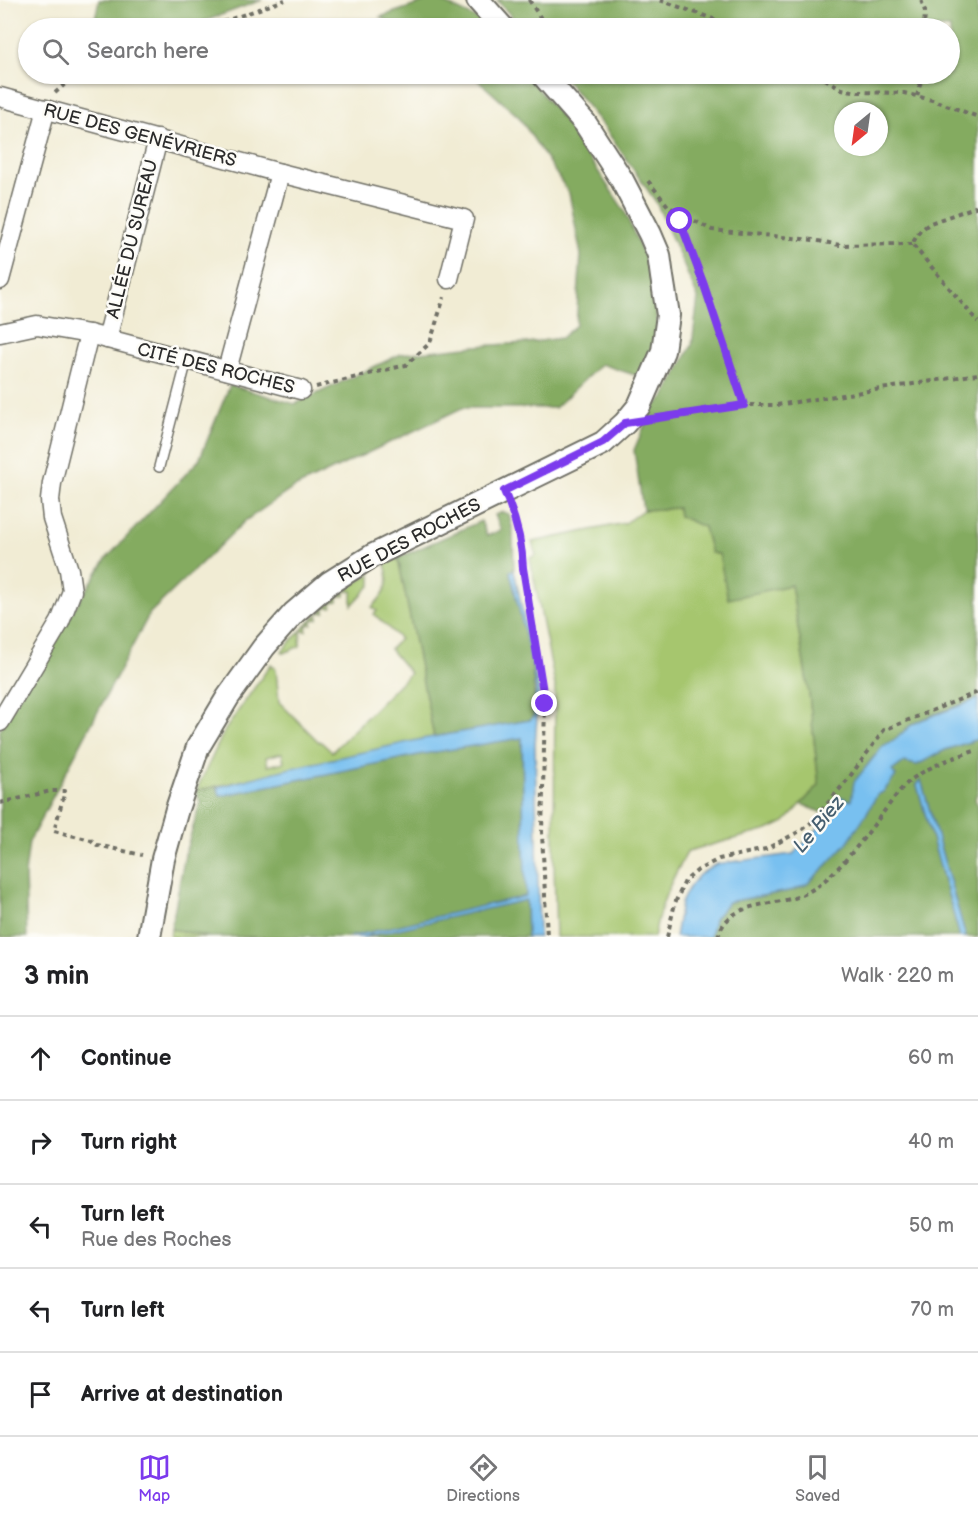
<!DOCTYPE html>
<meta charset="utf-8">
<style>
body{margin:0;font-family:"Balsamiq Sans",sans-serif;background:#f2f2f2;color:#202124}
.compass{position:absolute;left:834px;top:102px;width:54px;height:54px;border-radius:50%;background:#fff;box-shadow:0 2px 4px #0004;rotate:209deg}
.stop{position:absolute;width:18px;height:18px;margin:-14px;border:4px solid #7c3aed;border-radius:50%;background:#fff}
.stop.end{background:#7c3aed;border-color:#fff;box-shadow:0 2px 6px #0008}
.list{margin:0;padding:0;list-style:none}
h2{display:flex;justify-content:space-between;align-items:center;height:78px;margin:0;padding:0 24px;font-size:26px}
h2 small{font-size:20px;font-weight:400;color:#757577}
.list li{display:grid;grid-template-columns:39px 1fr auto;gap:18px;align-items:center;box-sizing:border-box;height:84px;padding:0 24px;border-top:2px solid #e0e0e0}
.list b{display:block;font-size:22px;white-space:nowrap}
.list p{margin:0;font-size:20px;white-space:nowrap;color:#757577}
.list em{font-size:20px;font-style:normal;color:#757577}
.icon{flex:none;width:33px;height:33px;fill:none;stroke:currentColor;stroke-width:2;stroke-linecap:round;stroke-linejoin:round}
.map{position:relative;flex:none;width:978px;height:937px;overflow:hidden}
.search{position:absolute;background:#fff;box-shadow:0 2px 4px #0004;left:18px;right:18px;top:18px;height:66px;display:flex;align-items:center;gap:15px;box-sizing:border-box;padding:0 21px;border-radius:33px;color:#757577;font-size:22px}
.sheet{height:498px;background:#fff}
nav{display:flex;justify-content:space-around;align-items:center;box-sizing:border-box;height:84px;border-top:2px solid #e0e0e0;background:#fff;font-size:16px;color:#757577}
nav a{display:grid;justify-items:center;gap:3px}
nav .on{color:#7c3aed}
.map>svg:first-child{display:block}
.green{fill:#a6c66e;stroke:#68784c;stroke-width:1.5;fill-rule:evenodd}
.forest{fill:#84ab61;stroke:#586b46;stroke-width:1.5;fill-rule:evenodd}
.water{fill:#78c0f0;stroke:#52768e;stroke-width:1.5}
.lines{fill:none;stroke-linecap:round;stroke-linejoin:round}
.service-casing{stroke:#706f66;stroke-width:12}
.minor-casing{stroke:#706f66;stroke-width:21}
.tertiary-casing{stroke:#706f66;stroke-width:26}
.path{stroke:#706f66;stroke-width:4;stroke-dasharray:4.5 4.5;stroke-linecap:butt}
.service{stroke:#fff;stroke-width:9}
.minor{stroke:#fff;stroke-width:18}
.tertiary{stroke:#fff;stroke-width:22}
.route{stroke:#7c3aed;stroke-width:8}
.labels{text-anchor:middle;stroke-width:5;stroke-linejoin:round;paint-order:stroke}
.street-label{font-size:18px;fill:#2b2b2b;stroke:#fdfcf7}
.water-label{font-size:20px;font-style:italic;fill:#465f70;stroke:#fdfcf7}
</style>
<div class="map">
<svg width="978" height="937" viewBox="0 0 978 937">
<rect width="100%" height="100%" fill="#fdfcf7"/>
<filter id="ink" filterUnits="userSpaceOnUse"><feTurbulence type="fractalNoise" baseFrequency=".0167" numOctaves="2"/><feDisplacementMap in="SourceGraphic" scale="12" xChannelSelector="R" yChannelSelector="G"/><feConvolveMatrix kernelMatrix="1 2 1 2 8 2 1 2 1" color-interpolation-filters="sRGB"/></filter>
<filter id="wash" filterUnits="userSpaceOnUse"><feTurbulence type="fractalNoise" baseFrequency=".008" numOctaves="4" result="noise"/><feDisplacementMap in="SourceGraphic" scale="24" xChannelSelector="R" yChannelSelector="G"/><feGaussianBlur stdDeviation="1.35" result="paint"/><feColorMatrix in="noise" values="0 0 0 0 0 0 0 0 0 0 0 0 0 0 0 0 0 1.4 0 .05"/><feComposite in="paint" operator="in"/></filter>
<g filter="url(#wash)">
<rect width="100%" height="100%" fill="#f1ecd4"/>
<!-- green -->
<g class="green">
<path d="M678 508 679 516 704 527 711 553 719 554 791 585 809 694 819 785 785 822 768 830 688 851C671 880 660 904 654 937H556L554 865 555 685 530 558 536 555 532 542 625 523 643 510Z"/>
<path d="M398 558 434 737 196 791 225 730 271 664 276 669 279 702 319 742 320 741 332 752 410 673 390 649 400 639 374 614 377 611 372 607C385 594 392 583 385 565ZM282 753 284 762 268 766 266 757Z"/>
<path d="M371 573V585L352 605V591H345V596H338V601L331 602 332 607H325V612L318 613V619L312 620V624L307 625 306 631H301L300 646 284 653 282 651C308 621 336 595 371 573Z"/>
<path d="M171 929 210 937H170Z"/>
</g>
<!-- forest -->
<g class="forest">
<path d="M99 0H262L186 28H93Z"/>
<path d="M431 0H438L482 21 488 28H401L380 17Z"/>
<path d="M497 0H978V699C957 707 933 713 913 724 906 728 902 735 895 739 873 752 857 777 851 801L845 798 837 799 827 815 801 804 819 785 809 694 791 585 728 599 719 554 711 553 704 527 679 516 678 508 643 510 634 450 651 410 664 397 692 345 698 298 656 202 604 127 561 74H950V28H522ZM843 111H879V147H843Z"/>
<path d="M471 74H526L566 123 624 210 652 275 659 340 641 377 601 364 555 408H462L292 489 245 521 150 613 29 842 25 874 27 937H0V730L28 681 106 559 199 460 230 385 295 404 401 354 476 346 527 343 561 338 576 325 581 255 569 193 519 117Z"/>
<path d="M503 512 509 514 513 532 514 570 510 571C521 619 537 667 534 716L530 720 434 737 398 558 481 521 487 536 501 530 495 515Z"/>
<path d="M522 737 524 847 527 896 349 937H210L171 929 185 854 200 803 196 791 217 786 220 796 423 754Z"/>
<path d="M978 739V790L975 799 978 806V937H966L921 781 917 785 960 937H710L714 919 728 902 794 890 807 884 827 865 865 816 877 795 883 792 888 785 892 771 904 762 917 765 945 750Z"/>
<path d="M526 899 527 937H363Z"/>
</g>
<!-- water -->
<g class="water">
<path d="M514 570 539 691 535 745 539 937H527L526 900 363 937H349L526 896 524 847 522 738 423 754 220 796 218 787 287 769 422 739 530 720 534 716 536 691 532 666 510 571Z"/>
<path d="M978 699V739L945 750 917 765 904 762 892 771 896 776 883 792 877 795 865 816 847 843 827 865 807 884 794 890 728 902 714 919 710 937H675L681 903 688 889 699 875 716 864 793 854 815 832 837 799 841 797 851 801 854 782 883 746 896 739 910 726 921 720Z"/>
<path d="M921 780 966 937H960L917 785Z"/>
</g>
</g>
<g filter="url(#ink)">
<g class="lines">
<!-- service casing -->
<g class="service-casing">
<path id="service" d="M159 467 187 360"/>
</g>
<!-- minor casing -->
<g class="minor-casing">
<g id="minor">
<path d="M0 97 280 173 464 219 449 279"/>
<path d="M0 280 46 109"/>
<path d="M0 333 37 325 89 334 301 390"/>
<path d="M107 339 158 139"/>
<path d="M227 370 280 173"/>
<path d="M0 722 60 622 72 591 69 570 52 518 50 500 52 483 89 334"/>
</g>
</g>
<!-- tertiary casing -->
<g class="tertiary-casing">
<g id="tertiary">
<path d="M478 0 503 28"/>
<path d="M149 937 163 859 177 809 198 747 228 697 264 647 294 613 329 583 372 556 603 443 625 423 639 406 663 351 668 315 662 277 659 255 650 234 622 180 585 123 542 74"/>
</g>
</g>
<!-- path -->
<g class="path">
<path d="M529 0 547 28"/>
<path d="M660 0 739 28"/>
<path d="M921 0 925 11 924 28"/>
<path d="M206 28 285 0"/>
<path d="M576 74 585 88"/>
<path d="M817 74 842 89 858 92 904 93 936 101 978 117"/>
<path d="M55 93 65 84 85 74"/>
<path d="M917 96 923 74"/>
<path d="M648 181 680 221 704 285 744 405H777L978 374"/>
<path d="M978 206 930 223 920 231 912 244 978 322"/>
<path d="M671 208 712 230 813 240 840 245 912 244"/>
<path d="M316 387 406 365 430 343 444 297"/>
<path d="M655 418 744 405"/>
<path d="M512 509 522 548 523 568 545 704 542 832 547 937"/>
<path d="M0 803 51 791H65L54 831 91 840 97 845 142 855"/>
<path d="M667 937 675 903 685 881 698 870 719 859 766 849 802 830 812 822 848 779 884 730 978 692"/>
<path d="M718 937C727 903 766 906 794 898 829 888 863 839 885 810 893 800 901 787 912 779 932 765 954 757 978 750"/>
</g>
<!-- service -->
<use href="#service" class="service"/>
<!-- minor -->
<use href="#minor" class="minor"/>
<!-- tertiary -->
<use href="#tertiary" class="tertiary"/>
</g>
</g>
<g class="lines" filter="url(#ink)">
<!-- route -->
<path class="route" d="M545 704 523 568C522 541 515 516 504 491L603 442 625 423 744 405 704 285 680 221"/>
</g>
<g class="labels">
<!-- street labels -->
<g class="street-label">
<text transform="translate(140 135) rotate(15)" y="6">RUE DES GENÉVRIERS</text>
<text transform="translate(132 239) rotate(-76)" y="6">ALLÉE DU SUREAU</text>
<text transform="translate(216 368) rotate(14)" y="6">CITÉ DES ROCHES</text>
<text transform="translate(409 540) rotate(-28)" y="6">RUE DES ROCHES</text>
</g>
<!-- water labels -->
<g class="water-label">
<text transform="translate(818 824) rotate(-50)" y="7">Le Biez</text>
</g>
</g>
</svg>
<svg class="compass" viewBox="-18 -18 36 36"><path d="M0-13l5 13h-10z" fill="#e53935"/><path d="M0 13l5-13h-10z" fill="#757577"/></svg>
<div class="stop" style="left:680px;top:221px"></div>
<div class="stop end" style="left:545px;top:704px"></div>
<div class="search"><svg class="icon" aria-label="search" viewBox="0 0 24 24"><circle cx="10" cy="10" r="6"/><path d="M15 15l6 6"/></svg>Search here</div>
</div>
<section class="sheet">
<h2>3 min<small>Walk · 220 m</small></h2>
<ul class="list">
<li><svg class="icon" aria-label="ahead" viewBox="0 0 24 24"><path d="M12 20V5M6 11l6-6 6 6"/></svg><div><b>Continue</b></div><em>60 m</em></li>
<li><svg class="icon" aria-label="right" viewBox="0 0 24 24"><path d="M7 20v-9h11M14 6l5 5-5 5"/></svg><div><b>Turn right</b></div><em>40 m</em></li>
<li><svg class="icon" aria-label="left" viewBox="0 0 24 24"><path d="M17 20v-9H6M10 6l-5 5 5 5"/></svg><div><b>Turn left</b><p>Rue des Roches</p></div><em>50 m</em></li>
<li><svg class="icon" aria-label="left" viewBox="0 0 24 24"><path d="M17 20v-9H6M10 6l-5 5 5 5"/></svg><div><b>Turn left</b></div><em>70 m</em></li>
<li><svg class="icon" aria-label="arrive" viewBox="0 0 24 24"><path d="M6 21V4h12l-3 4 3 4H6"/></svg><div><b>Arrive at destination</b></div></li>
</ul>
</section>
<nav>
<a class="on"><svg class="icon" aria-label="map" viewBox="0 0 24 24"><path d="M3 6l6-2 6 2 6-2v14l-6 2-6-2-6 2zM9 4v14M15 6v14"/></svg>Map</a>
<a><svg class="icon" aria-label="directions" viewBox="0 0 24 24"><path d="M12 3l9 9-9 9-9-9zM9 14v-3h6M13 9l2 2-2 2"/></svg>Directions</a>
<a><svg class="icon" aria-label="saved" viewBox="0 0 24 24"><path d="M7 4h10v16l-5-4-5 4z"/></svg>Saved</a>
</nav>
